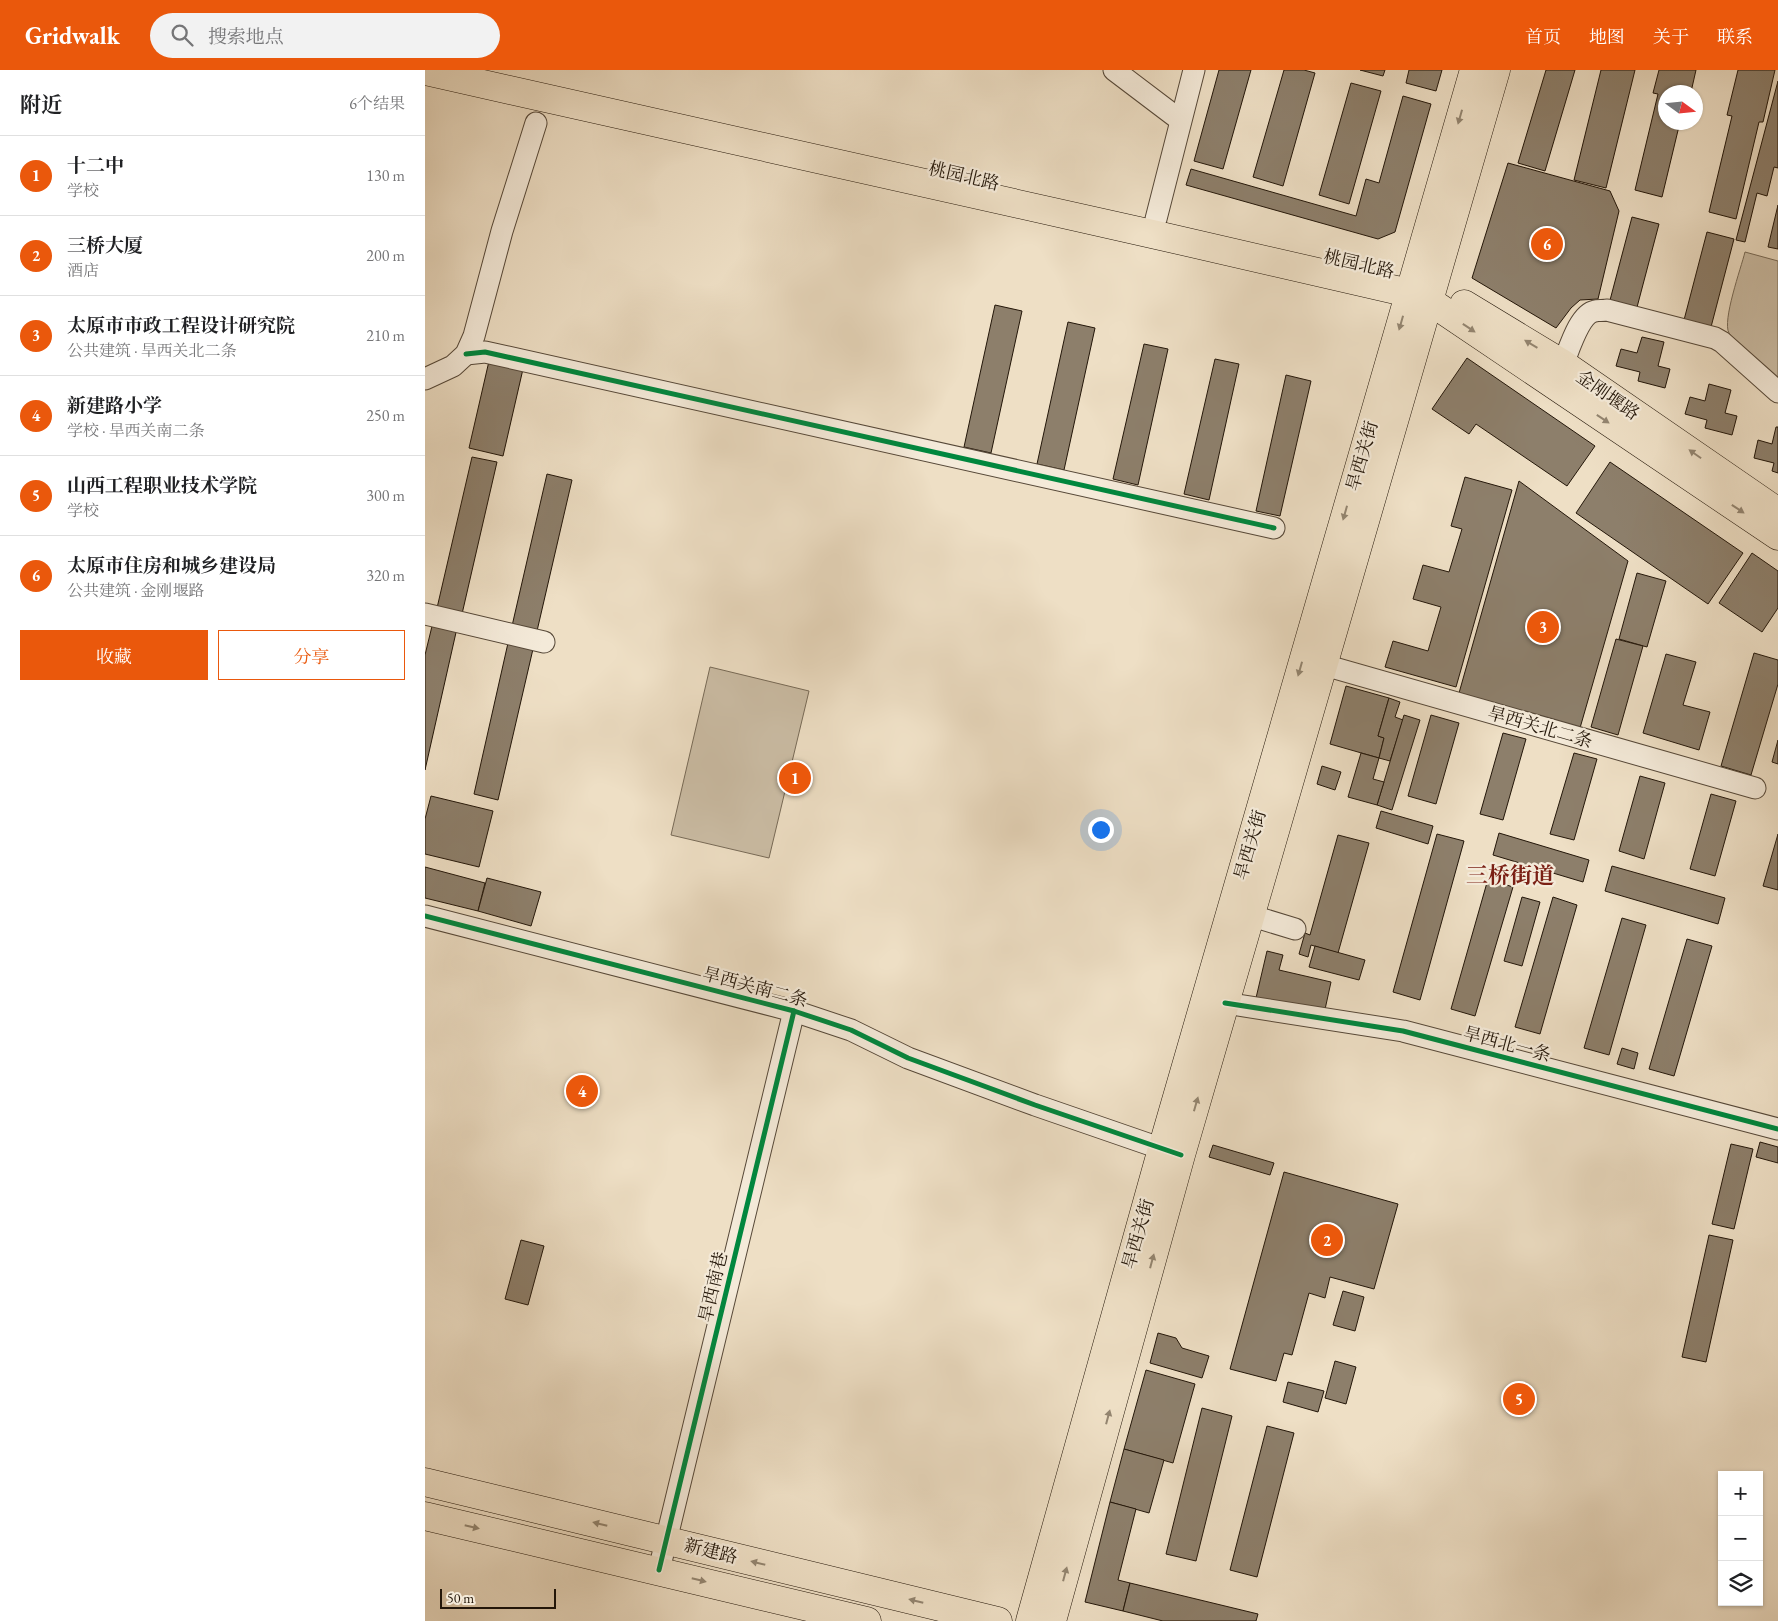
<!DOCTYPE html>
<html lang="zh">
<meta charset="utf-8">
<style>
body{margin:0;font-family:"EB Garamond","Noto Serif SC",serif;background:#f2f2f2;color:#202124}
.controls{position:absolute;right:15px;bottom:15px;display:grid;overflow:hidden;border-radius:0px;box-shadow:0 1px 4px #0004}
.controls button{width:45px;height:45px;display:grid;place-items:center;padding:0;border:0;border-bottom:1px solid #e0e0e0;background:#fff;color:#202124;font:25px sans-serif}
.compass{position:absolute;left:1233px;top:15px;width:45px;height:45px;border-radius:50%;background:#fff;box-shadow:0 1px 4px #0004;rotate:105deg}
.scale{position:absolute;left:15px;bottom:12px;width:116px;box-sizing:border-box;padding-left:5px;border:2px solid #231609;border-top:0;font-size:14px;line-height:18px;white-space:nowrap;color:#231609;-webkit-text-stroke:4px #f4ead9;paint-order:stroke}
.you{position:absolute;left:675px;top:759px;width:18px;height:18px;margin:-12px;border:4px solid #fff;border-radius:50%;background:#1a73e8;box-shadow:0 0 0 8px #1a73e833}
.badge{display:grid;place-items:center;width:32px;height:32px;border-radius:50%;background:#ea580c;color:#fff;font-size:16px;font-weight:700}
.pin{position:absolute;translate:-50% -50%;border:2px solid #fff;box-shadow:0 1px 5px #0006}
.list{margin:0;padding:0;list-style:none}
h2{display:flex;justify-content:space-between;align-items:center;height:65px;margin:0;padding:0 20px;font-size:21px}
h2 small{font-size:16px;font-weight:400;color:#757577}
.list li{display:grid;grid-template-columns:32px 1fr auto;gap:15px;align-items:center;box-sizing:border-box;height:80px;padding:0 20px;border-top:1px solid #e0e0e0}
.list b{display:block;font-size:19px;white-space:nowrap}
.list p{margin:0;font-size:16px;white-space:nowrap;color:#757577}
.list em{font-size:16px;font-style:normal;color:#757577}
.actions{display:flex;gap:10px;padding:15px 20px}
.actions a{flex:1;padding:11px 0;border:1px solid #ea580c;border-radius:0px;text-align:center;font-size:18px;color:#ea580c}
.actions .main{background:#ea580c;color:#fff}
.icon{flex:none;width:28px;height:28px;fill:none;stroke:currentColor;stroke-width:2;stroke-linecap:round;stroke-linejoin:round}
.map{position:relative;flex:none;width:1353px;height:1551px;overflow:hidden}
header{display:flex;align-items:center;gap:30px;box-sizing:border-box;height:70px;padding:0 25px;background:#ea580c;color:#fff}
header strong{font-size:24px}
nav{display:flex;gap:28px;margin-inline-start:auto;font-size:18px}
.search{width:350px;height:45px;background:#f2f2f2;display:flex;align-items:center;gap:12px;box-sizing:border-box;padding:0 18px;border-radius:28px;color:#757577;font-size:19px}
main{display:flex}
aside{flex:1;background:#fff}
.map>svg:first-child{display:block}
.green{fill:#cbbda5;stroke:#776a57}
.building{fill:#8d7f6b;stroke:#231609}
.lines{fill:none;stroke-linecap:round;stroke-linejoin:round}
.minor-casing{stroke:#564838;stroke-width:23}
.major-casing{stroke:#231609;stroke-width:29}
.minor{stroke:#f4ead9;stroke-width:21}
.major{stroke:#eedfc5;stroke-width:28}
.cycleway-casing{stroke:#f4ead9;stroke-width:8}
.cycleway{stroke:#00873e;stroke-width:5}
.oneway{fill:#938570}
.labels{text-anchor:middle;stroke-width:4.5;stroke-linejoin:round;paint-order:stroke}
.street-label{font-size:18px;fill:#231609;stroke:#f4ead9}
.district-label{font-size:22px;font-weight:bold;fill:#7a1f14;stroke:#f4ead9}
</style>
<header>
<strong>Gridwalk</strong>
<div class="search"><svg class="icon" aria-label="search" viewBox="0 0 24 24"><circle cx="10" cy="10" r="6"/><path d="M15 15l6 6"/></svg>搜索地点</div>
<nav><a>首页</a><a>地图</a><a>关于</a><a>联系</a></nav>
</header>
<main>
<aside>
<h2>附近<small>6个结果</small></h2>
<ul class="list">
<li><span class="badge">1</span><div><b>十二中</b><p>学校</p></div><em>130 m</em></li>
<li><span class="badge">2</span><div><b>三桥大厦</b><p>酒店</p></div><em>200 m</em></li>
<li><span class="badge">3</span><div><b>太原市市政工程设计研究院</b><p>公共建筑 · 旱西关北二条</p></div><em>210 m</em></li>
<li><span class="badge">4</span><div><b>新建路小学</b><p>学校 · 旱西关南二条</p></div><em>250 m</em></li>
<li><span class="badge">5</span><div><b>山西工程职业技术学院</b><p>学校</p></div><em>300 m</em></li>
<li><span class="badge">6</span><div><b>太原市住房和城乡建设局</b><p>公共建筑 · 金刚堰路</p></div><em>320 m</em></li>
</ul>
<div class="actions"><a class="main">收藏</a><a>分享</a></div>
</aside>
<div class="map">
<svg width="1353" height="1551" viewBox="0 0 1353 1551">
<rect width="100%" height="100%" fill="#eedfc5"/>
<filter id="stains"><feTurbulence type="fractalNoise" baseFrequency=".004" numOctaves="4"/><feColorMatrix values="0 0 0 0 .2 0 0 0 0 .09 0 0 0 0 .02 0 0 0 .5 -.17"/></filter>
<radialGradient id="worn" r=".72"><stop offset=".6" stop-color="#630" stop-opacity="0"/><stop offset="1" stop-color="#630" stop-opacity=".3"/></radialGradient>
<!-- green -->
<g class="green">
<path d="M1320 182 1353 191V312C1337 297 1314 283 1304 263 1297 251 1316 198 1320 182Z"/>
<path d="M285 597 384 621 344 788 246 765Z"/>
</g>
<!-- building -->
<g class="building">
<path d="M794 0H826L798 99 769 91Z"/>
<path d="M859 0H879L890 3 858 116 828 107Z"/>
<path d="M935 0H960L958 6Z"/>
<path d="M984 0H1017L1011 21 981 13Z"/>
<path d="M1121 0H1150L1120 101 1093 93Z"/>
<path d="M1176 0H1210L1181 118 1149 110Z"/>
<path d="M1234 0H1271L1266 22H1240V52H1255L1237 127 1210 120 1233 24 1228 23Z"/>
<path d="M1313 0H1350L1338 52H1334L1311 149 1284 142 1307 46 1302 45Z"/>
<path d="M1353 11V98L1349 97 1342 126 1332 123 1320 172 1311 170Z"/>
<path d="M926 13 956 21 924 134 894 125Z"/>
<path d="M978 26 1006 34 970 162 953 169 761 115 766 99 931 146 941 109 954 113Z"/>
<path d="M1083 93 1185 121 1194 141 1173 229 1155 230 1146 238 1131 258 1047 208Z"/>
<path d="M1353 135V179L1343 177Z"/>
<path d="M1207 147 1234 154 1211 241 1184 234Z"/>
<path d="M1282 162 1309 169 1286 257 1259 250Z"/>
<path d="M570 235 597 241 566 383 539 377Z"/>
<path d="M643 252 670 258 639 400 612 394Z"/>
<path d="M1217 267 1239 272 1233 296 1245 299 1240 318 1213 311 1215 302 1191 296 1196 279 1212 283Z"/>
<path d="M719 274 743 279 713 415 688 409Z"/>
<path d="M1042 288 1170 376 1142 416 1051 354 1044 364 1007 339Z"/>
<path d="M790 289 814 294 784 430 759 424Z"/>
<path d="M64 291 98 299 78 386 44 378Z"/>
<path d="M861 305 886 311 855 446 831 441Z"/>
<path d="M1284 314 1306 320 1300 343 1312 346 1307 365 1280 358 1282 350 1260 344 1265 327 1280 331Z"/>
<path d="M1351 357H1353V403L1347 401 1349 393 1329 388 1333 370 1347 374Z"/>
<path d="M47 387 72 392 37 544 12 538Z"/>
<path d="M1185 392 1318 483 1283 534 1151 443Z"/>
<path d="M122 404 147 410 112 561 87 556Z"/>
<path d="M1040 407 1087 420 1031 617 960 597 968 571 1003 581 1016 537 988 529 998 495 1024 502 1037 459 1026 456Z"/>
<path d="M1094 411 1203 491 1155 658 1034 623Z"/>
<path d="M1327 483 1353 501V538L1337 562 1294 533Z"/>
<path d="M1212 503 1241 511 1222 577 1194 569Z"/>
<path d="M8 552 32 558 0 700V585Z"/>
<path d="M1191 569 1218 576 1193 665 1166 657Z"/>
<path d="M83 573 108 579 73 730 49 724Z"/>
<path d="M1329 583 1353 590V614L1326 705 1296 696Z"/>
<path d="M1241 584 1271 592 1258 635 1285 642 1274 680 1218 663Z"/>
<path d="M921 616 964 628 953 666 959 668 954 688 905 674Z"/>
<path d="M964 628 975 632 970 647 978 650 965 691 954 688 959 668 953 666Z"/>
<path d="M979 645 995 650 967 740 952 735Z"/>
<path d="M1006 645 1034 653 1011 734 983 726Z"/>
<path d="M1078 663 1101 669 1078 750 1055 744Z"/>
<path d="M1353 670V694L1347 692Z"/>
<path d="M936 683 954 688 948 709 959 712 952 735 923 727Z"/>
<path d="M1149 683 1172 689 1149 770 1125 764Z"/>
<path d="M897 696 916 702 910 720 892 714Z"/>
<path d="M1215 706 1240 713 1219 789 1194 781Z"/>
<path d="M1286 724 1311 731 1290 806 1265 799Z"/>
<path d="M6 726 68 741 54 797 0 784V749Z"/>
<path d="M956 741 1008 756 1003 774 951 758Z"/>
<path d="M1074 763 1164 790 1158 812 1068 785Z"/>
<path d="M1012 764 1039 771 995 930 968 922Z"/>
<path d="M1353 764V820L1338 816Z"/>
<path d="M913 765 944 773 913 883 886 875 883 887 874 884 880 863 885 865Z"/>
<path d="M1187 796 1300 828 1293 854 1180 821Z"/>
<path d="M0 797 60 813 53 841 0 828Z"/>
<path d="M62 808 116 822 106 856 53 841Z"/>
<path d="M1063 809 1088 817 1050 946 1026 939Z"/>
<path d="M1097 827 1115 832 1097 896 1079 891Z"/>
<path d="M1128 827 1152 835 1115 964 1090 957Z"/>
<path d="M1197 848 1221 855 1184 985 1159 978Z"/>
<path d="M1262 869 1287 876 1249 1006 1224 999Z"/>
<path d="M890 876 940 890 934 910 884 897Z"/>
<path d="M842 881 858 885 854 900 906 912 899 944 831 928Z"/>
<path d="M1197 978 1213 983 1209 999 1192 994Z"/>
<path d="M1335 1072 1353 1077V1093L1331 1087Z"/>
<path d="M1306 1074 1328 1079 1309 1159 1287 1154Z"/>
<path d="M788 1075 849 1093 845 1105 784 1087Z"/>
<path d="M859 1102 973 1134 949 1219 905 1207 900 1228 884 1223 867 1285 859 1283 851 1311 805 1299Z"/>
<path d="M1284 1165 1308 1170 1281 1292 1257 1287Z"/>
<path d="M96 1170 119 1176 103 1235 80 1229Z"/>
<path d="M918 1221 939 1227 930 1261 908 1255Z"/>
<path d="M733 1263 751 1268 757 1278 784 1286 777 1308 725 1293Z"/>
<path d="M910 1291 931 1297 921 1334 900 1328Z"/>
<path d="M721 1300 770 1314 748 1393 699 1379Z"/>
<path d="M863 1312 899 1321 893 1342 858 1332Z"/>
<path d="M777 1338 807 1346 771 1491 741 1484Z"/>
<path d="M842 1356 869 1363 832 1507 805 1500Z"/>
<path d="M699 1379 739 1390 724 1443 685 1432Z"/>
<path d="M685 1432 711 1439 693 1510 705 1513 698 1541 660 1532Z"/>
<path d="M705 1513 833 1544 831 1551H738L698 1541Z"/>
</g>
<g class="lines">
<!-- minor casing -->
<g class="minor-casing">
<g id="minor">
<path d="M689 0 755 50"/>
<path d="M731 149 769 0"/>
<path d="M41 284 60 282 849 458"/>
<path d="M1138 294C1144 280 1154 244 1170 241 1173 240 1178 241 1182 240L1290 268 1297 272 1353 322"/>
<path d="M0 309 28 296 41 284 49 266 77 161 111 53"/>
<path d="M0 544 119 572"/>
<path d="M899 595 1330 718"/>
<path d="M811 841 870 859"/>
<path d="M0 846 369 941 426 960 483 988 610 1035 752 1084"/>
<path d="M800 933 978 961 1353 1059"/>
<path d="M234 1500 369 941"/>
</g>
</g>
<!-- major casing -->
<g class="major-casing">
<g id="major">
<path d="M0 1 727 164 984 223 1003 230 1353 466"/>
<path d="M1039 234 1138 294 1353 442"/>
<path d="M0 1412 573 1551"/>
<path d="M0 1446 442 1551"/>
<path d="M605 1551 737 1079 1049 0"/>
<path d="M627 1551 756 1085 1071 0"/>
</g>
</g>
<!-- minor -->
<use href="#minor" class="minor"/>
<!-- major -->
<use href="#major" class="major"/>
<!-- cycleway casing -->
<g class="cycleway-casing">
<g id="cycleway">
<path d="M41 284 60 282 849 458"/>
<path d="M0 846 369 941 426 960 483 988 610 1035 756 1085"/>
<path d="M800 933 978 961 1353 1059"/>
<path d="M234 1500 369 941"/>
</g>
</g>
<!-- cycleway -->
<use href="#cycleway" class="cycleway"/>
</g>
<!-- one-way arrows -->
<defs><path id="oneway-solid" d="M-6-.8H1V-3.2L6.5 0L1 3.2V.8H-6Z" transform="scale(1.25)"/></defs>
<g class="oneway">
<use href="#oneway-solid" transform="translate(1035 47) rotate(106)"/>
<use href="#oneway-solid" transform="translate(976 253) rotate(106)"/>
<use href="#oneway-solid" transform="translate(1044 258) rotate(34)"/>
<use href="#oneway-solid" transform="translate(1106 274) rotate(-149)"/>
<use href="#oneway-solid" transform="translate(1178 349) rotate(34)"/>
<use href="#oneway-solid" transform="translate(1270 384) rotate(-145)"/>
<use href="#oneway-solid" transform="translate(1313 439) rotate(34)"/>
<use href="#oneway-solid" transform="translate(920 443) rotate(106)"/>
<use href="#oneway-solid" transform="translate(875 599) rotate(106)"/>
<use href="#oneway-solid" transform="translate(771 1034) rotate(-74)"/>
<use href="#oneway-solid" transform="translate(727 1191) rotate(-75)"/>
<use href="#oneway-solid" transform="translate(683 1347) rotate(-75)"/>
<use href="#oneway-solid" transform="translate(175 1454) rotate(-166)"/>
<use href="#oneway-solid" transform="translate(47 1457) rotate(13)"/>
<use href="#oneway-solid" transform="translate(333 1493) rotate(-166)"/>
<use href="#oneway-solid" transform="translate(640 1504) rotate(-75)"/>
<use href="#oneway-solid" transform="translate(274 1510) rotate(14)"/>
<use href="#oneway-solid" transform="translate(491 1531) rotate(-166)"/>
</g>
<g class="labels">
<!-- street labels -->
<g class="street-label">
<text transform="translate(539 106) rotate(13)" y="6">桃园北路</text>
<text transform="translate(934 194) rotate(13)" y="6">桃园北路</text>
<text transform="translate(1183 325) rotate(35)" y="6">金刚堰路</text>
<text transform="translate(937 386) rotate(-74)" y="6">旱西关街</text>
<text transform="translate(1115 657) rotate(16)" y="6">旱西关北二条</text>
<text transform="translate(825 775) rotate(-74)" y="6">旱西关街</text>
<text transform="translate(330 917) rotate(15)" y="6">旱西关南二条</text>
<text transform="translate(1082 974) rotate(15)" y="6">旱西北一条</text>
<text transform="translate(713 1164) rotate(-74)" y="6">旱西关街</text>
<text transform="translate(288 1217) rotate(-77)" y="6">旱西南巷</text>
<text transform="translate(286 1481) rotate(14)" y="6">新建路</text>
</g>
<!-- district labels -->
<g class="district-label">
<text x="1085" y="813">三桥街道</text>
</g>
</g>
<rect width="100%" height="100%" filter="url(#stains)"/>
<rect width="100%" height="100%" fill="url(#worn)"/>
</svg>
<div class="controls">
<button>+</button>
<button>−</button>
<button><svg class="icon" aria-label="layers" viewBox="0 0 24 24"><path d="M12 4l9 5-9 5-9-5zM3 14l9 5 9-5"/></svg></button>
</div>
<svg class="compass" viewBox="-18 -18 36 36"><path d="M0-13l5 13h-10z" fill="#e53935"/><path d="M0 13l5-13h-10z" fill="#757577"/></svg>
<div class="scale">50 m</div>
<div class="you"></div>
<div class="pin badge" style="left:370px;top:708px">1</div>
<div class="pin badge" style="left:902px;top:1170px">2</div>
<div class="pin badge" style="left:1118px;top:557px">3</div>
<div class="pin badge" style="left:157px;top:1021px">4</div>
<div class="pin badge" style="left:1094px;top:1329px">5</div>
<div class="pin badge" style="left:1122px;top:174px">6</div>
</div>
</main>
